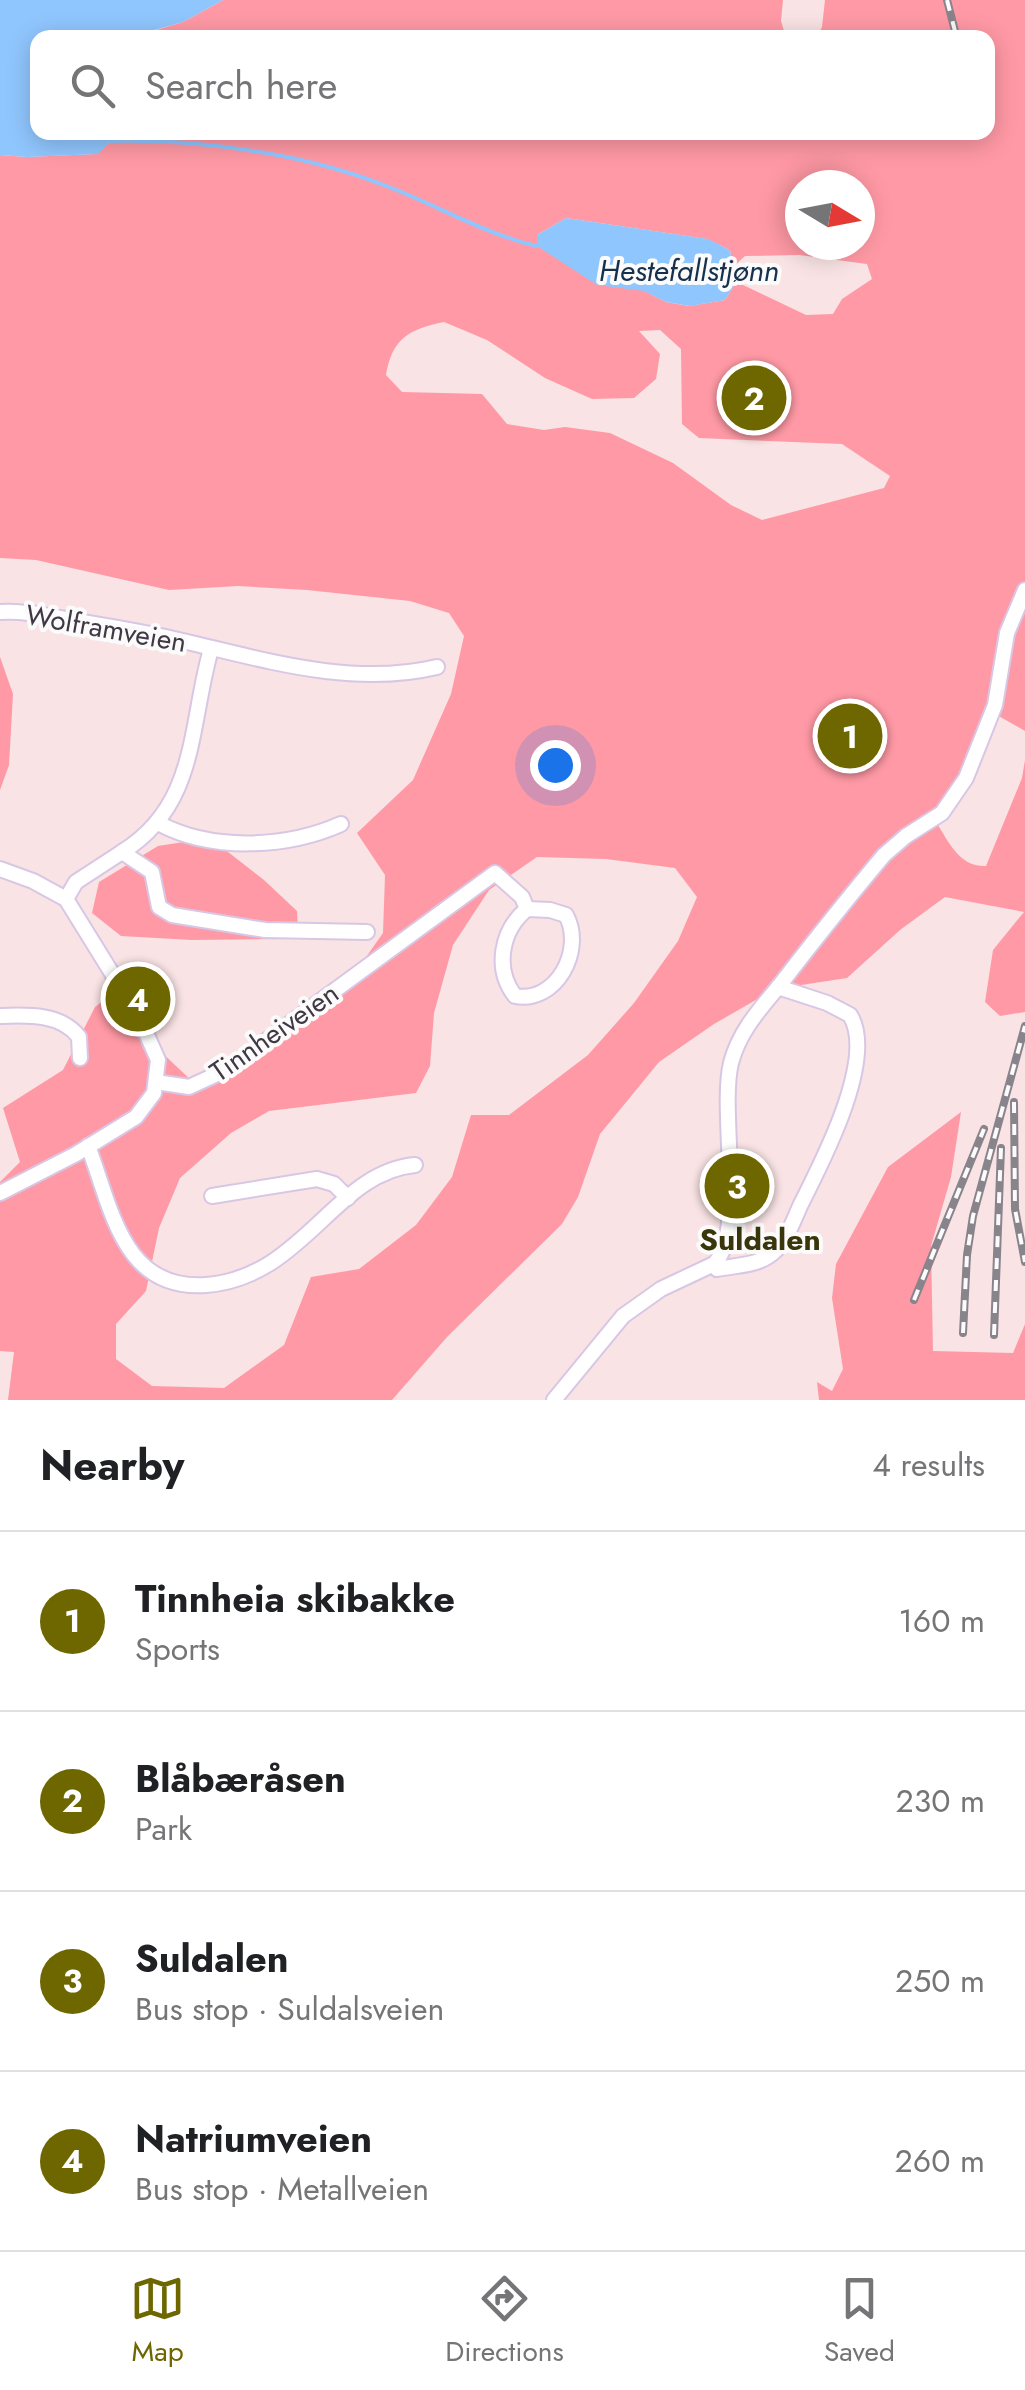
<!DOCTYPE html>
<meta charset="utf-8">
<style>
body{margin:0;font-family:Jost,sans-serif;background:#f2f2f2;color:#202124}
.compass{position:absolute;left:785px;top:170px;width:90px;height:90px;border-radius:50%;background:#fff;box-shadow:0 5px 25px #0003;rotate:100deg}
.you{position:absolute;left:555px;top:765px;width:35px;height:35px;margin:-25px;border:8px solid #fff;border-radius:50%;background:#1a73e8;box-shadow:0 0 0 15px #1a73e833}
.badge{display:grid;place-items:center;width:65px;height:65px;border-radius:50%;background:#6e6700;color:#fff;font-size:32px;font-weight:700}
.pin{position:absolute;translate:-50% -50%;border:5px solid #fff;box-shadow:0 2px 10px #0006}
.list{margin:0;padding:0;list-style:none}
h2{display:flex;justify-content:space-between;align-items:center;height:130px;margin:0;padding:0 40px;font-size:42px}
h2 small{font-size:32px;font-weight:400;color:#757577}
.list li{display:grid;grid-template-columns:65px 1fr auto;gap:30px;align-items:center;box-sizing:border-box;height:180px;padding:0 40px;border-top:2px solid #e0e0e0}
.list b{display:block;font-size:38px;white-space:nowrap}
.list p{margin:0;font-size:32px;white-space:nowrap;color:#757577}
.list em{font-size:32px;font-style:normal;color:#757577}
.icon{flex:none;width:55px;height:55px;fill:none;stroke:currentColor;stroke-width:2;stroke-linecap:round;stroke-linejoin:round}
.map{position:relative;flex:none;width:1025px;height:1400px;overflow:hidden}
.search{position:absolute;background:#fff;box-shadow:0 5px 25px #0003;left:30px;right:30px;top:30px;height:110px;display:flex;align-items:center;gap:25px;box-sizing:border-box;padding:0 35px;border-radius:20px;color:#757577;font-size:38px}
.sheet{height:850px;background:#fff}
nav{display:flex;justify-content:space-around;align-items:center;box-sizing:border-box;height:140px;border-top:2px solid #e0e0e0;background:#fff;font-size:28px;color:#757577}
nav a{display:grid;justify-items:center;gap:5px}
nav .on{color:#6e6700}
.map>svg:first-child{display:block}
.green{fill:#f9e3e4;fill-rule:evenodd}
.forest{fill:#ff99a5;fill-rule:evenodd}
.water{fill:#90c6fe}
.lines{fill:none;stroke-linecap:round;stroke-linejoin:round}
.stream{stroke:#90c6fe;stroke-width:4}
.minor-casing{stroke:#d8c7e4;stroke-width:18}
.minor{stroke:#fff;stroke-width:14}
.rail-casing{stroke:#89848c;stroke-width:8}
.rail{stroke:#fbfbfb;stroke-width:4;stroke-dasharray:11;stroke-linecap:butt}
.labels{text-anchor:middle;stroke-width:8;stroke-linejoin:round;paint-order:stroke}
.street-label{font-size:28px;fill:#403945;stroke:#fbfbfb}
.water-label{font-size:30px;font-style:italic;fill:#15314d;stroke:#fbfbfb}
.neighbourhood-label{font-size:30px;font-weight:bold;fill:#39360c;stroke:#fbfbfb}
</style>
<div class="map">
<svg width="1025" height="1400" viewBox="0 0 1025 1400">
<rect width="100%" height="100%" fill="#fbfbfb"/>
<!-- green -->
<path class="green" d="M0 0H1025V1400H0ZM38 38H988V132H38ZM800 185H860V245H800Z"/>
<!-- forest -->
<g class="forest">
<path d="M223 0H783L781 21 786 37 129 38 183 22Z"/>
<path d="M825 0H1025V731L997 715 936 822C949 842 959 867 986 866L1022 778 1025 760V1012L1000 1016 985 1002 993 950 1024 912 945 897 900 930 847 978 775 989 714 1024 659 1062 600 1134 578 1197 562 1224 447 1337 392 1400H8L14 1352 0 1351V1182L20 1162 3 1108 63 1070 95 1007 114 992 155 1046 195 1084 230 1074 287 1036 343 990 383 933 385 875 357 833 413 780 451 694 464 636 449 613 410 601 307 590 238 586 169 590 36 560 0 558V155L27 157 97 154 111 141 110 132H988V38L817 37 822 27ZM800 185H860V245H800ZM566 218 707 239 730 250 733 267 745 256 799 255 867 264 872 279 842 299 833 314 806 315 741 284 735 276V284L725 300 689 306 666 302 537 235ZM444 322 487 340 545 378 592 399 634 398 656 379 660 354 639 331 660 330 681 349 682 424 699 438 842 444 890 476 884 488 762 520 731 505 673 463 610 433 565 427 544 430 507 424 482 394 402 392 386 375C392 338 410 329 444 322ZM537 857 606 859 675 868 697 897 678 941 634 1003 588 1055 509 1115H471L452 1177 416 1225 359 1269 311 1277 284 1345 224 1388 152 1386 116 1359V1324L146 1291 159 1228 180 1178 231 1133 269 1111 416 1093 430 1066 434 1013 453 945 489 890Z"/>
<path d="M0 657 13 694 9 765 0 790Z"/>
<path d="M210 838 264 880 297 911 298 930 290 939 192 940 121 936 92 913 99 882 158 846Z"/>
<path d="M961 1112 951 1177 931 1246 933 1351 1013 1353 1025 1324V1400H819L817 1382 832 1391 843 1369 832 1298 836 1264 888 1167Z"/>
</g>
<!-- water -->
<g class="water">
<path d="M0 0H223L183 22 129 37 38 38V132L110 133 111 141 98 154 27 157 0 155Z"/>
<path d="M566 218 708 239 730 250 735 284 725 300 690 306 666 302 644 291 597 285 537 246V235Z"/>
</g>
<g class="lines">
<!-- stream -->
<path class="stream" d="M111 141C197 139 300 153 381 184 434 203 483 234 537 246"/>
<!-- minor casing -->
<g class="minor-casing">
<g id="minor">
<path d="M0 612C27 610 57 618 83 622 113 627 144 632 174 639 259 658 349 688 437 667"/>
<path d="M211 649C189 726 198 805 122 852L152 872 159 907 172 915 265 930 367 932"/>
<path d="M158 823C212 852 287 848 341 824"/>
<path d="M0 869 33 881 66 899 139 1017 158 1060 154 1093 136 1117 76 1154 0 1193"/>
<path d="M66 899 76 882 122 852"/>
<path d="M527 909 550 910 566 915C585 950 556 1004 515 996 494 969 501 930 527 909Z"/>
<path d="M0 1016C27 1015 61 1013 79 1037L80 1058"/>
<path d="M156 1082 189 1087 226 1070 495 873 522 897 527 909"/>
<path d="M88 1146C112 1208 122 1291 206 1285 303 1278 335 1172 415 1165"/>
<path d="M212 1196 317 1179 334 1184 348 1198"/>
<path d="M714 1264 717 1269C737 1265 760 1266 775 1251 787 1240 794 1219 801 1204 822 1162 877 1058 850 1015L827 1003 778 987"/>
<path d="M554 1400 623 1316 661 1289 714 1264C746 1234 719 1111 731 1063 739 1032 759 1010 779 986 813 942 848 898 884 855L906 836 942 813 966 778 995 705 1007 633 1025 590"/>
</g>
</g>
<!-- minor -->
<use href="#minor" class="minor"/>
<!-- rail casing -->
<g class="rail-casing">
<g id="rail">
<path d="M947 0 956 35"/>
<path d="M1014 1102 1015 1209 1025 1262"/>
<path d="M914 1300 984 1129"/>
<path d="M963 1333 967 1255 973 1216 1025 1026"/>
<path d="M994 1335 1001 1148"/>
</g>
</g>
<!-- rail -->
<use href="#rail" class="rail"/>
</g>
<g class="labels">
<!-- street labels -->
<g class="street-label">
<text transform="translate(106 628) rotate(10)" y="10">Wolframveien</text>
<text transform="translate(274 1032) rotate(-35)" y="10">Tinnheiveien</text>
</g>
<!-- water labels -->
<g class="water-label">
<text x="689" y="281">Hestefallstjønn</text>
</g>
<!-- neighbourhood labels -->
<g class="neighbourhood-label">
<text x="760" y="1250">Suldalen</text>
</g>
</g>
</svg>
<svg class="compass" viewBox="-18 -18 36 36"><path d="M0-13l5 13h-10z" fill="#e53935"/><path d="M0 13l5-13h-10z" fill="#757577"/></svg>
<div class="you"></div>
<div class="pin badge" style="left:850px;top:736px">1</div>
<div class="pin badge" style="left:754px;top:398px">2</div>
<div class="pin badge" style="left:737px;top:1186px">3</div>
<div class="pin badge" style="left:138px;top:999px">4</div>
<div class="search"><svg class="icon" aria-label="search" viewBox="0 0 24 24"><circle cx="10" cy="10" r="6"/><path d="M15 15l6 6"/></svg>Search here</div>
</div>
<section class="sheet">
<h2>Nearby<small>4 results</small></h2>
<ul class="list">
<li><span class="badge">1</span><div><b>Tinnheia skibakke</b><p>Sports</p></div><em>160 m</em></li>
<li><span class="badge">2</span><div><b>Blåbæråsen</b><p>Park</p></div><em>230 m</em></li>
<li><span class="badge">3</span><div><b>Suldalen</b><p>Bus stop · Suldalsveien</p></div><em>250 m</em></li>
<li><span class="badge">4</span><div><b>Natriumveien</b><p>Bus stop · Metallveien</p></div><em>260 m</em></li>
</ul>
</section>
<nav>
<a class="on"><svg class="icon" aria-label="map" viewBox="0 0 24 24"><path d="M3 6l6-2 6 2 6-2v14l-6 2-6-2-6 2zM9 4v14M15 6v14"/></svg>Map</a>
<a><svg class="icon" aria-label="directions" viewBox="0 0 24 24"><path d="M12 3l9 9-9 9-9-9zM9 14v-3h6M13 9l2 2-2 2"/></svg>Directions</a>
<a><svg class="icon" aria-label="saved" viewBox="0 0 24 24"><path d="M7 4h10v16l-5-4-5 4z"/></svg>Saved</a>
</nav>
